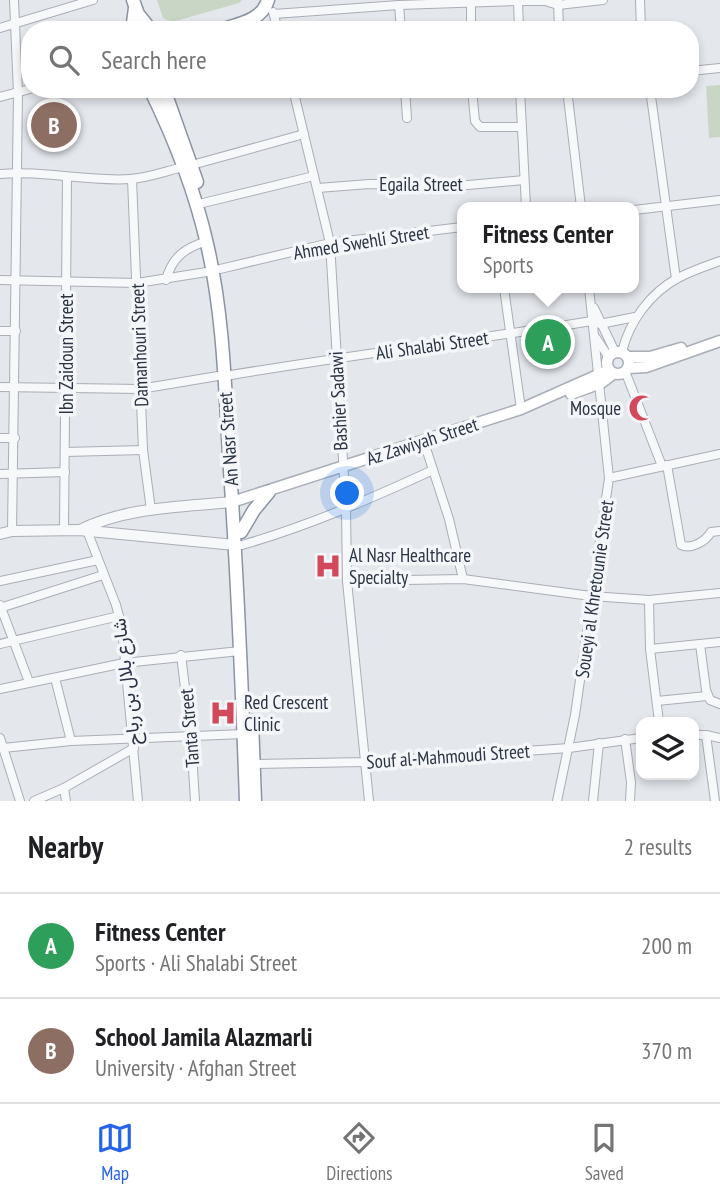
<!DOCTYPE html>
<meta charset="utf-8">
<style>
body{margin:0;font-family:"PT Sans Narrow",Vazirmatn,sans-serif;background:#f6f6f6;color:#202124}
.controls{position:absolute;right:21px;bottom:21px;display:grid;overflow:hidden;border-radius:14px;box-shadow:0 4px 10px #0003}
.controls button{width:63px;height:63px;display:grid;place-items:center;padding:0;border:0;border-bottom:2px solid #e0e0e0;background:#fff;color:#202124;font:35px sans-serif}
.you{position:absolute;left:348px;top:494px;width:24px;height:24px;margin:-18px;border:5px solid #fff;border-radius:50%;background:#1a73e8;box-shadow:0 0 0 10px #1a73e833}
.badge{display:grid;place-items:center;width:46px;height:46px;border-radius:50%;background:#2563eb;color:#fff;font-size:23px;font-weight:700}
.pin{position:absolute;translate:-50% -50%;border:4px solid #fff;box-shadow:0 2px 7px #0006}
.popup{position:absolute;left:457px;top:202px;width:182px;height:91px;box-sizing:border-box;display:grid;place-content:center;border-radius:14px;background:#fff;filter:drop-shadow(0 2px 5px #0005);font-size:23px;white-space:nowrap;color:#757577}
.popup b{font-size:26px;color:#202124}
.popup::after{content:'';position:absolute;left:50%;top:100%;margin-left:-14px;border:14px solid transparent;border-top-color:#fff}
.list{margin:0;padding:0;list-style:none}
h2{display:flex;justify-content:space-between;align-items:center;height:91px;margin:0;padding:0 28px;font-size:30px}
h2 small{font-size:23px;font-weight:400;color:#757577}
.list li{display:grid;grid-template-columns:46px 1fr auto;gap:21px;align-items:center;box-sizing:border-box;height:105px;padding:0 28px;border-top:2px solid #e0e0e0}
.list b{display:block;font-size:26px;white-space:nowrap}
.list p{margin:0;font-size:23px;white-space:nowrap;color:#757577}
.list em{font-size:23px;font-style:normal;color:#757577}
.icon{flex:none;width:38px;height:38px;fill:none;stroke:currentColor;stroke-width:2;stroke-linecap:round;stroke-linejoin:round}
.map{position:relative;flex:none;width:720px;height:801px;overflow:hidden}
.search{position:absolute;background:#fff;box-shadow:0 4px 10px #0003;left:21px;right:21px;top:21px;height:77px;display:flex;align-items:center;gap:18px;box-sizing:border-box;padding:0 24px;border-radius:28px;color:#757577;font-size:26px}
.sheet{height:301px;background:#fff}
nav{display:flex;justify-content:space-around;align-items:center;box-sizing:border-box;height:98px;border-top:2px solid #e0e0e0;background:#fff;font-size:19px;color:#757577}
nav a{display:grid;justify-items:center;gap:4px}
nav .on{color:#2563eb}
.map>svg:first-child{display:block}
.green{fill:#c9d6c5}
.lines{fill:none;stroke-linecap:round;stroke-linejoin:round}
.minor-casing{stroke:#a9aeb7;stroke-width:10}
.tertiary-casing{stroke:#a9aeb7;stroke-width:12}
.secondary-casing{stroke:#a9aeb7;stroke-width:13}
.trunk-casing{stroke:#8b94a3;stroke-width:15}
.minor{stroke:#f7f8fa;stroke-width:8}
.tertiary{stroke:#f7f8fa;stroke-width:10}
.secondary{stroke:#fff;stroke-width:10}
.trunk{stroke:#fff;stroke-width:12}
.labels{text-anchor:middle;stroke-width:7;stroke-linejoin:round;paint-order:stroke}
.street-label{font-size:19px;fill:#2b3445;stroke:#f4f6f9}
.poi-label{font-size:19px;fill:#2b3445;stroke:#f4f6f9;text-anchor:start}
</style>
<div class="map">
<svg width="720" height="801" viewBox="0 0 720 801">
<rect width="100%" height="100%" fill="#e4e7ec"/>
<!-- green -->
<g class="green">
<path d="M157 0H242L239 3 172 22 163 18Z"/>
<path d="M720 85V137L709 138 706 86Z"/>
</g>
<g class="lines">
<!-- minor casing -->
<g class="minor-casing">
<g id="minor">
<path d="M640 0 641 30"/>
<path d="M518 1 519 30"/>
<path d="M558 1 559 30"/>
<path d="M471 2V30"/>
<path d="M399 5 401 30"/>
<path d="M273 12 278 30"/>
<path d="M274 14 399 5 518 1H545L558 5 603 0"/>
<path d="M0 28 93 0"/>
<path d="M690 71 720 68"/>
<path d="M293 89 330 243 346 510 347 581 369 801"/>
<path d="M405 89 407 118"/>
<path d="M472 89 475 121 480 127H521"/>
<path d="M520 89 526 207"/>
<path d="M567 89 581 207"/>
<path d="M650 89 676 279"/>
<path d="M0 97 30 89"/>
<path d="M192 165 304 134"/>
<path d="M0 174C43 170 87 182 130 179 148 178 166 171 183 167"/>
<path d="M132 179 143 450 151 510"/>
<path d="M318 188 369 184 468 185 524 180"/>
<path d="M203 203 314 176"/>
<path d="M634 210 720 200"/>
<path d="M220 269 330 243 462 227"/>
<path d="M0 280 137 283 213 271"/>
<path d="M166 280C172 257 185 248 207 241"/>
<path d="M504 288 521 409"/>
<path d="M594 308 615 352"/>
<path d="M600 324 635 317"/>
<path d="M0 331H16"/>
<path d="M596 338 608 356"/>
<path d="M622 352C629 322 650 293 678 278 691 271 706 266 720 261"/>
<path d="M625 371 662 466"/>
<path d="M231 375C351 355 472 340 592 321"/>
<path d="M0 387 140 389 224 375"/>
<path d="M0 438H15"/>
<path d="M423 439 449 519 463 579"/>
<path d="M65 452 143 450"/>
<path d="M667 465 681 545C691 550 706 541 711 532L720 531"/>
<path d="M0 474 65 472"/>
<path d="M609 478 720 454"/>
<path d="M86 528 116 605 122 628 138 801"/>
<path d="M64 530 67 178"/>
<path d="M12 531 18 93 14 0"/>
<path d="M242 545C308 526 370 499 433 470"/>
<path d="M0 581 98 560"/>
<path d="M347 581 463 579 591 596 649 600 720 593"/>
<path d="M649 600 650 649 659 722"/>
<path d="M0 605 29 682"/>
<path d="M0 608 103 575"/>
<path d="M0 644 119 616"/>
<path d="M700 644 706 690 710 700 720 704"/>
<path d="M650 649 720 642"/>
<path d="M181 655 191 737 195 801"/>
<path d="M55 678 71 741"/>
<path d="M0 689 124 663 240 651"/>
<path d="M657 701 707 696"/>
<path d="M694 735H706L720 738"/>
<path d="M706 735 715 801"/>
<path d="M0 738 20 801"/>
<path d="M625 739 631 782 630 801"/>
<path d="M3 748 71 741 244 734"/>
<path d="M255 764 365 762 569 748 641 738"/>
<path d="M64 788 66 801"/>
<path d="M34 801 64 788 134 748"/>
<path d="M557 801 575 715 609 478 589 288"/>
<path d="M593 801 599 743"/>
</g>
</g>
<!-- tertiary casing -->
<g class="tertiary-casing">
<g id="tertiary">
<path d="M80 530C125 507 182 507 232 502"/>
<path d="M0 534 12 531 79 530 235 545"/>
</g>
</g>
<!-- secondary casing -->
<g class="secondary-casing">
<g id="secondary">
<circle cx="618" cy="363" r="11"/>
<path d="M628 357H650L681 348"/>
<path d="M628 368 646 367 720 341"/>
<path d="M571 394 601 383 613 374"/>
<path d="M232 502 521 409 609 370"/>
</g>
</g>
<!-- trunk casing -->
<g class="trunk-casing">
<g id="trunk">
<path d="M133 0 138 14 151 30"/>
<path d="M132 30 135 8"/>
<path d="M220 30C238 24 262 21 268 0"/>
<path d="M150 89C174 138 195 191 207 244 223 312 225 385 229 455 237 571 242 686 246 801"/>
<path d="M164 89 197 182"/>
<path d="M241 532 254 510 269 492"/>
<path d="M252 721 255 801"/>
</g>
</g>
<!-- minor -->
<use href="#minor" class="minor"/>
<!-- tertiary -->
<use href="#tertiary" class="tertiary"/>
<!-- secondary -->
<use href="#secondary" class="secondary"/>
<!-- trunk -->
<use href="#trunk" class="trunk"/>
</g>
<!-- icons -->
<defs>
<g id="mosque-bare" transform="scale(2.1)"><path d="M3.5-4.9A6 6 0 1 0 3.5 4.9A5 5 0 1 1 3.5-4.9Z" fill="#d1495b" stroke="#f4f6f9" stroke-width="2.5" paint-order="stroke"/></g>
<g id="hospital-bare" transform="scale(2.1)"><path d="M-5-5h3v3.5h4V-5h3V5h-3V1.5h-4V5h-3Z" fill="#d1495b" stroke="#f4f6f9" stroke-width="2.5" paint-order="stroke"/></g>
</defs>
<g fill-rule="evenodd">
<use href="#mosque-bare" x="642" y="408"/>
<use href="#hospital-bare" x="328" y="566"/>
<use href="#hospital-bare" x="223" y="713"/>
</g>
<g class="labels">
<!-- street labels -->
<g class="street-label">
<text x="421" y="191">Egaila Street</text>
<text transform="translate(361 242) rotate(-9)" y="7">Ahmed Swehli Street</text>
<text transform="translate(139 345) rotate(-92)" y="7">Damanhouri Street</text>
<text transform="translate(432 345) rotate(-8)" y="7">Ali Shalabi Street</text>
<text transform="translate(66 354) rotate(-90)" y="7">Ibn Zaidoun Street</text>
<text transform="translate(338 401) rotate(-93)" y="7">Bashier Sadawi</text>
<text transform="translate(228 439) rotate(-94)" y="7">An Nasr Street</text>
<text transform="translate(422 441) rotate(-18)" y="7">Az Zawiyah Street</text>
<text transform="translate(594 589) rotate(-82)" y="7">Soueyi al Khretounie Street</text>
<text transform="translate(126 682) rotate(-97)" y="7">شارع بلال بن رباح</text>
<text transform="translate(189 728) rotate(-95)" y="7">Tanta Street</text>
<text transform="translate(448 756) rotate(-4)" y="7">Souf al-Mahmoudi Street</text>
</g>
<!-- poi labels -->
<g class="poi-label">
<text x="621" y="415" text-anchor="end">Mosque</text>
<text x="349" y="562">Al Nasr Healthcare<tspan x="349" dy="22">Specialty</tspan></text>
<text x="244" y="709">Red Crescent<tspan x="244" dy="22">Clinic</tspan></text>
</g>
</g>
</svg>
<div class="controls">
<button><svg class="icon" aria-label="layers" viewBox="0 0 24 24"><path d="M12 4l9 5-9 5-9-5zM3 14l9 5 9-5"/></svg></button>
</div>
<div class="you"></div>
<div class="pin badge" style="left:548px;top:342px;background:#2e9e5b">A</div>
<div class="popup"><b>Fitness Center</b>Sports</div>
<div class="pin badge" style="left:54px;top:125px;background:#8d6e63">B</div>
<div class="search"><svg class="icon" aria-label="search" viewBox="0 0 24 24"><circle cx="10" cy="10" r="6"/><path d="M15 15l6 6"/></svg>Search here</div>
</div>
<section class="sheet">
<h2>Nearby<small>2 results</small></h2>
<ul class="list">
<li><span class="badge" style="background:#2e9e5b">A</span><div><b>Fitness Center</b><p>Sports · Ali Shalabi Street</p></div><em>200 m</em></li>
<li><span class="badge" style="background:#8d6e63">B</span><div><b>School Jamila Alazmarli</b><p>University · Afghan Street</p></div><em>370 m</em></li>
</ul>
</section>
<nav>
<a class="on"><svg class="icon" aria-label="map" viewBox="0 0 24 24"><path d="M3 6l6-2 6 2 6-2v14l-6 2-6-2-6 2zM9 4v14M15 6v14"/></svg>Map</a>
<a><svg class="icon" aria-label="directions" viewBox="0 0 24 24"><path d="M12 3l9 9-9 9-9-9zM9 14v-3h6M13 9l2 2-2 2"/></svg>Directions</a>
<a><svg class="icon" aria-label="saved" viewBox="0 0 24 24"><path d="M7 4h10v16l-5-4-5 4z"/></svg>Saved</a>
</nav>
